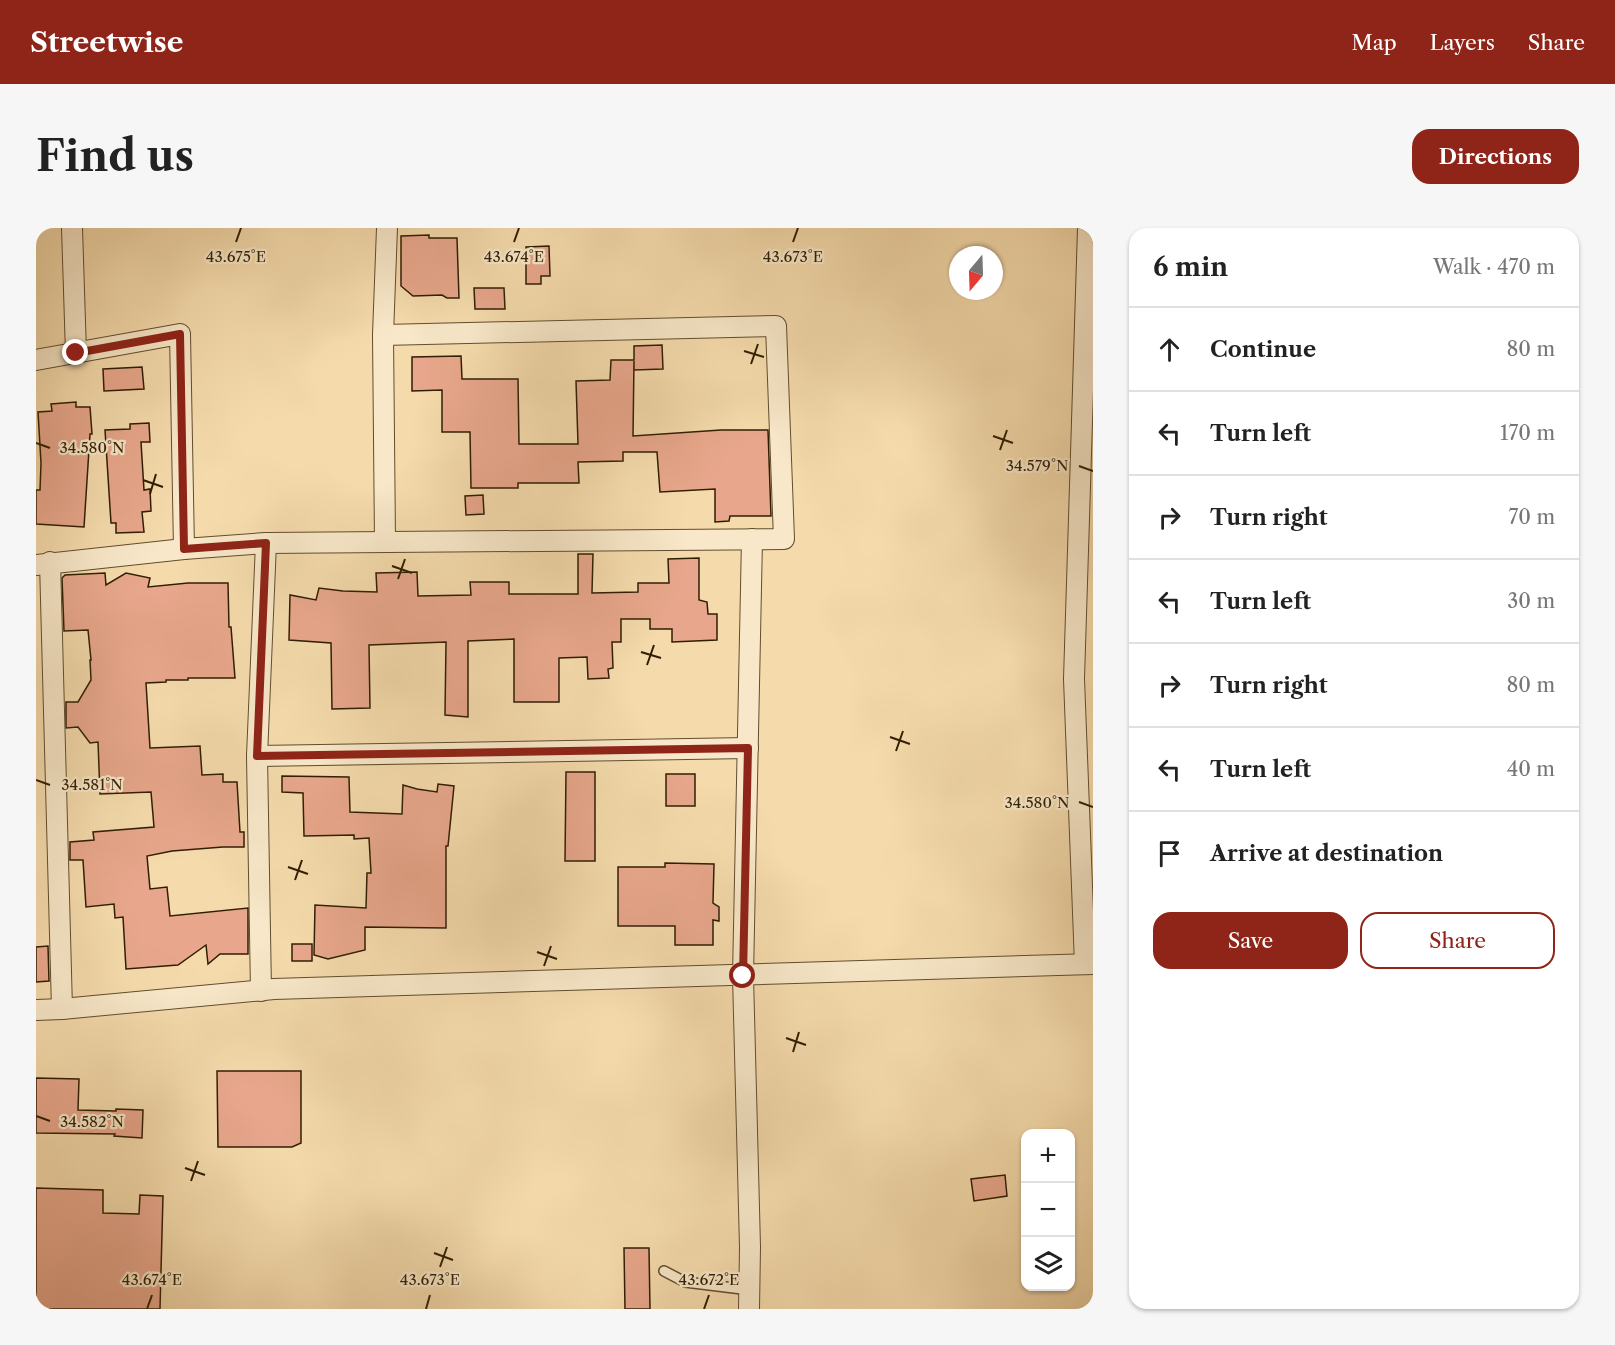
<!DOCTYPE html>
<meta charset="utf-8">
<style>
body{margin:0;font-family:"Libre Caslon Text",serif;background:#f6f6f6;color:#222}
.controls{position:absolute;right:18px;bottom:18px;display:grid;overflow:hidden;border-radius:12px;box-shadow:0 2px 4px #0004}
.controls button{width:54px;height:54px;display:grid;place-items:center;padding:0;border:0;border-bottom:2px solid #e0e0e0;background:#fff;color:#222;font:30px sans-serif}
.compass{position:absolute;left:913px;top:18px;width:54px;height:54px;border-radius:50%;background:#fff;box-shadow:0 2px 4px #0004;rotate:199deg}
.stop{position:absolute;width:18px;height:18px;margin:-14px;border:4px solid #8f2418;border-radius:50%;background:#fff}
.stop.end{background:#8f2418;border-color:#fff;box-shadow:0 2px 6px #0008}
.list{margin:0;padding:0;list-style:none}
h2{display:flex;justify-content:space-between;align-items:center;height:78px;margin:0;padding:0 24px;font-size:26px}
h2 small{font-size:20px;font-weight:400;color:#767676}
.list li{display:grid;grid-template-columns:39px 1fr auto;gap:18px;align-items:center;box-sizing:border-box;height:84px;padding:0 24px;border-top:2px solid #e0e0e0}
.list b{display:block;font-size:22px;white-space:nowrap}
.list em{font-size:20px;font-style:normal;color:#767676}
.actions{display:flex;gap:12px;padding:18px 24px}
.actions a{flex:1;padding:14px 0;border:2px solid #8f2418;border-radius:18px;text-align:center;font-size:21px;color:#8f2418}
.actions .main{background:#8f2418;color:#fff}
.icon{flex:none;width:33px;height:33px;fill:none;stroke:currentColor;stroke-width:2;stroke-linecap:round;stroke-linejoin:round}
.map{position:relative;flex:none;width:1057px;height:1081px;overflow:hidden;border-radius:18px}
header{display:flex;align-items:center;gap:36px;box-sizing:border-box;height:84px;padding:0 30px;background:#8f2418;color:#fff}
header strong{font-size:28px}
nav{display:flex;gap:33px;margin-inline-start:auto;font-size:21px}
.intro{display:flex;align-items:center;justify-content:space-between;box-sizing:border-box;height:144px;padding:0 36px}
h1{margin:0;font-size:42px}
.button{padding:15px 27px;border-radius:18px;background:#8f2418;color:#fff;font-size:21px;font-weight:700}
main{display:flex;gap:36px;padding:0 36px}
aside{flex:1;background:#fff;border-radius:18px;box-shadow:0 2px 4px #0004}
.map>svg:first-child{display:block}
.building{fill:#e8a78c;stroke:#301e03;stroke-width:1.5}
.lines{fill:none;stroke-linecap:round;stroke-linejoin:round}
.service-casing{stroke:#614d2d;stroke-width:12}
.minor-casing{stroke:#614d2d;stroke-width:22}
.service{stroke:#f8e8c9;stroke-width:9}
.minor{stroke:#f8e8c9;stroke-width:20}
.route{stroke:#8f2418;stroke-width:8}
.ticks{fill:none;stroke:#301e03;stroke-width:2}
.ticks-label{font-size:15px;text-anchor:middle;fill:#301e03;stroke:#f8e8c9;stroke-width:4.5;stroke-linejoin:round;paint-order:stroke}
</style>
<header>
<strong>Streetwise</strong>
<nav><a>Map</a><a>Layers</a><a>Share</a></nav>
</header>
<div class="intro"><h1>Find us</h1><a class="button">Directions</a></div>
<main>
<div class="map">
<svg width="1057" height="1081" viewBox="0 0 1057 1081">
<rect width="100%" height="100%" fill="#f5dbac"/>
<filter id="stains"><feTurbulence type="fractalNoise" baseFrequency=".00333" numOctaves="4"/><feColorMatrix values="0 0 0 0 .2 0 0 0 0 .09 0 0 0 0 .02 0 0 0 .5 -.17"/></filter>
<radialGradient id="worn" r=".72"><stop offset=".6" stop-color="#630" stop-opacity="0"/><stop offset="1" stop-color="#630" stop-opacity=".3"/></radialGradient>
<!-- building -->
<g class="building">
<path d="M393 7V10H421L423 70H411L406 67 377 68 365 58V8Z"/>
<path d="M513 18 514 48H505V56H490V19Z"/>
<path d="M438 60H468L469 81H439Z"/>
<path d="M626 117 627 141 598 142V133L597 208 685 202H732L735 288H694L693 293 679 294V261L624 264 621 224H587V233L542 234 543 255H482V260H435L434 204H406V162L376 163V129L425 128 426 151H482L483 216H542L540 153 574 152 575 132H598V118Z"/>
<path d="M106 139 108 161 68 163 67 141Z"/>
<path d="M40 174V179H54L56 206H54L48 299 0 296V262H4L5 235 2 184 16 183 15 176Z"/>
<path d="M113 195 114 214H105L108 262 114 261 115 283 106 284 108 304 80 305V295H75L69 202 94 201V196Z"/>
<path d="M447 267 448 286 430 287 429 268Z"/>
<path d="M542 326H557L556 365 602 364V355H633L632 331 663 330V372L671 374 672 386H681V412L636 414V401H614V391H585V414H576L577 440 572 441 573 450 552 451 551 429 523 430V474H478V411L432 413V489L409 487 410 414 333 417 334 480 296 481 295 415 253 412 254 367 280 372 283 360 307 363 341 364 340 345 381 344 382 368 435 367 434 354H473V366H542Z"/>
<path d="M69 345 70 357 90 345 114 350 112 359 152 355H192L193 399H195L199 450H152V452H130V454L110 455 114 520 164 518 166 547 187 546V554H201L204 604H208V619H187L136 623 111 628 114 661 131 659 134 688 212 680V726H184L172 736 170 717 142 737 90 741 87 689 79 690 78 676 50 679 47 632H34V614L58 612 57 604 118 599 115 564 64 566 62 514 54 515 42 499 30 500V474H42L55 452 54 432H55L52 402 28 403 26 350 29 347Z"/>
<path d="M530 544H559V633H529Z"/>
<rect x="630" y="546" width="29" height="32"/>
<path d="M246 548 313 549 314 584 366 586 367 557 381 561 401 564 402 556 418 558 412 618H410V700L329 699V722L292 731 278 727 279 677 330 680 331 645H335L333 610 318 611V607L268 608 267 565 246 564Z"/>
<path d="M629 635 678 636 677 675 683 679V693L677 692V717H639V698H582V639H629Z"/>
<rect x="256" y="716" width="20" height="17"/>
<path d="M12 718 13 753 0 754V719Z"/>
<path d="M181 843H265V915L256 919H182Z"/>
<path d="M0 850 43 851 42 882 80 883V881L107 882 106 910 78 908 79 906 0 905Z"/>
<path d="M969 947 971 968 938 973 935 951Z"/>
<path d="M0 960 67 962V985L103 986 104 967 127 968 124 1081H0Z"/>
<path d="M588 1020H613L614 1081H589Z"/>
</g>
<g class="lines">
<!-- service casing -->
<g class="service-casing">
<path id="service" d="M628 1043 649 1054 714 1062"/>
</g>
<!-- minor casing -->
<g class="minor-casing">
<g id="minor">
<path d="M36 0 40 125"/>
<path d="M0 132 144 106 148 321"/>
<path d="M349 313 347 107 351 0"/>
<path d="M14 334 26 781"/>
<path d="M0 337 148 321 230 315 748 311 740 98 347 107"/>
<path d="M221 528 712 520"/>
<path d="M1049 736 1038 451 1052 0"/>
<path d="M225 763 221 528 230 315"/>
<path d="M0 782 26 781 238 761 1057 736"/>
<path d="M713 1081 714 1019 707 748 716 311"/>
</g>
</g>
<!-- service -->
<use href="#service" class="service"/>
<!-- minor -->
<use href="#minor" class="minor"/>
</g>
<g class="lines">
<!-- route -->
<path class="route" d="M40 125 144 106 148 321 230 315 221 528 712 520 707 748"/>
</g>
<!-- ticks -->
<path class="ticks" d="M200 14 205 0M478 14 483 0M757 14 762 0M708 123 728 129M715 136 722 116M957 208 977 215M0 215 14 220M964 222 971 202M1043 238 1057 243M107 252 127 259M114 266 120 246M356 338 376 345M362 351 369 331M605 424 625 430M611 437 618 417M854 509 874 516M860 523 867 503M0 552 14 557M1043 574 1057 579M252 639 272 646M259 652 266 632M501 724 521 731M508 738 515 718M750 810 770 817M757 824 763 804M0 888 14 893M149 940 169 947M155 953 162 933M398 1025 417 1032M404 1039 411 1019M111 1081 116 1067M390 1081 394 1067M668 1081 673 1067"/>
<g class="ticks-label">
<text x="478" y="34">43.674°E</text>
<text x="757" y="34">43.673°E</text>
<text x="200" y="34">43.675°E</text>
<text x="56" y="225">34.580°N</text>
<text x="1001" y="243">34.579°N</text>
<text x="56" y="562">34.581°N</text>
<text x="1001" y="580">34.580°N</text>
<text x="56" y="899">34.582°N</text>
<text x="116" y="1057">43.674°E</text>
<text x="394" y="1057">43.673°E</text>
<text x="673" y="1057">43.672°E</text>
</g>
<rect width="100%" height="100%" filter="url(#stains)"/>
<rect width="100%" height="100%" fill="url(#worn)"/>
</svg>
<div class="controls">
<button>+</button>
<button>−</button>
<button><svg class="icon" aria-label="layers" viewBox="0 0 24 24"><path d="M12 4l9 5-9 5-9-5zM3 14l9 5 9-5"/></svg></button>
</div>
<svg class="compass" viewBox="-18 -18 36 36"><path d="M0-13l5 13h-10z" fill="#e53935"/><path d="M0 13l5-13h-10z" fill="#767676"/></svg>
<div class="stop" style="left:707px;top:748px"></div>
<div class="stop end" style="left:40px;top:125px"></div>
</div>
<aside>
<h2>6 min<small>Walk · 470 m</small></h2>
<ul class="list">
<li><svg class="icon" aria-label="ahead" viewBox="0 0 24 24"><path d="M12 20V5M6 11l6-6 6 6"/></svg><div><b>Continue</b></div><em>80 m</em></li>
<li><svg class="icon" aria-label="left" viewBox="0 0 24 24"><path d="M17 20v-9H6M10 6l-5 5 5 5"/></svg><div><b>Turn left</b></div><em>170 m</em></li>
<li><svg class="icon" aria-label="right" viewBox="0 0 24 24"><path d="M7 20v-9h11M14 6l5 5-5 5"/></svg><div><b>Turn right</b></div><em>70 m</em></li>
<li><svg class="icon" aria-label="left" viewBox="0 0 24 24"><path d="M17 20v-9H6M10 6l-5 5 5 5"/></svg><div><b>Turn left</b></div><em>30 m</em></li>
<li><svg class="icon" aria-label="right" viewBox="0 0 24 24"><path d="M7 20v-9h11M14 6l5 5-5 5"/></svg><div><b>Turn right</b></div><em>80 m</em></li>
<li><svg class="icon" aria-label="left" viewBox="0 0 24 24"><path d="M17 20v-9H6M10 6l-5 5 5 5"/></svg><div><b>Turn left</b></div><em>40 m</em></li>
<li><svg class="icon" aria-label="arrive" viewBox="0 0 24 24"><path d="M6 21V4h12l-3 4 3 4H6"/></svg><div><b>Arrive at destination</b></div></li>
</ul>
<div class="actions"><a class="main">Save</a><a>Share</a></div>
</aside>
</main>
